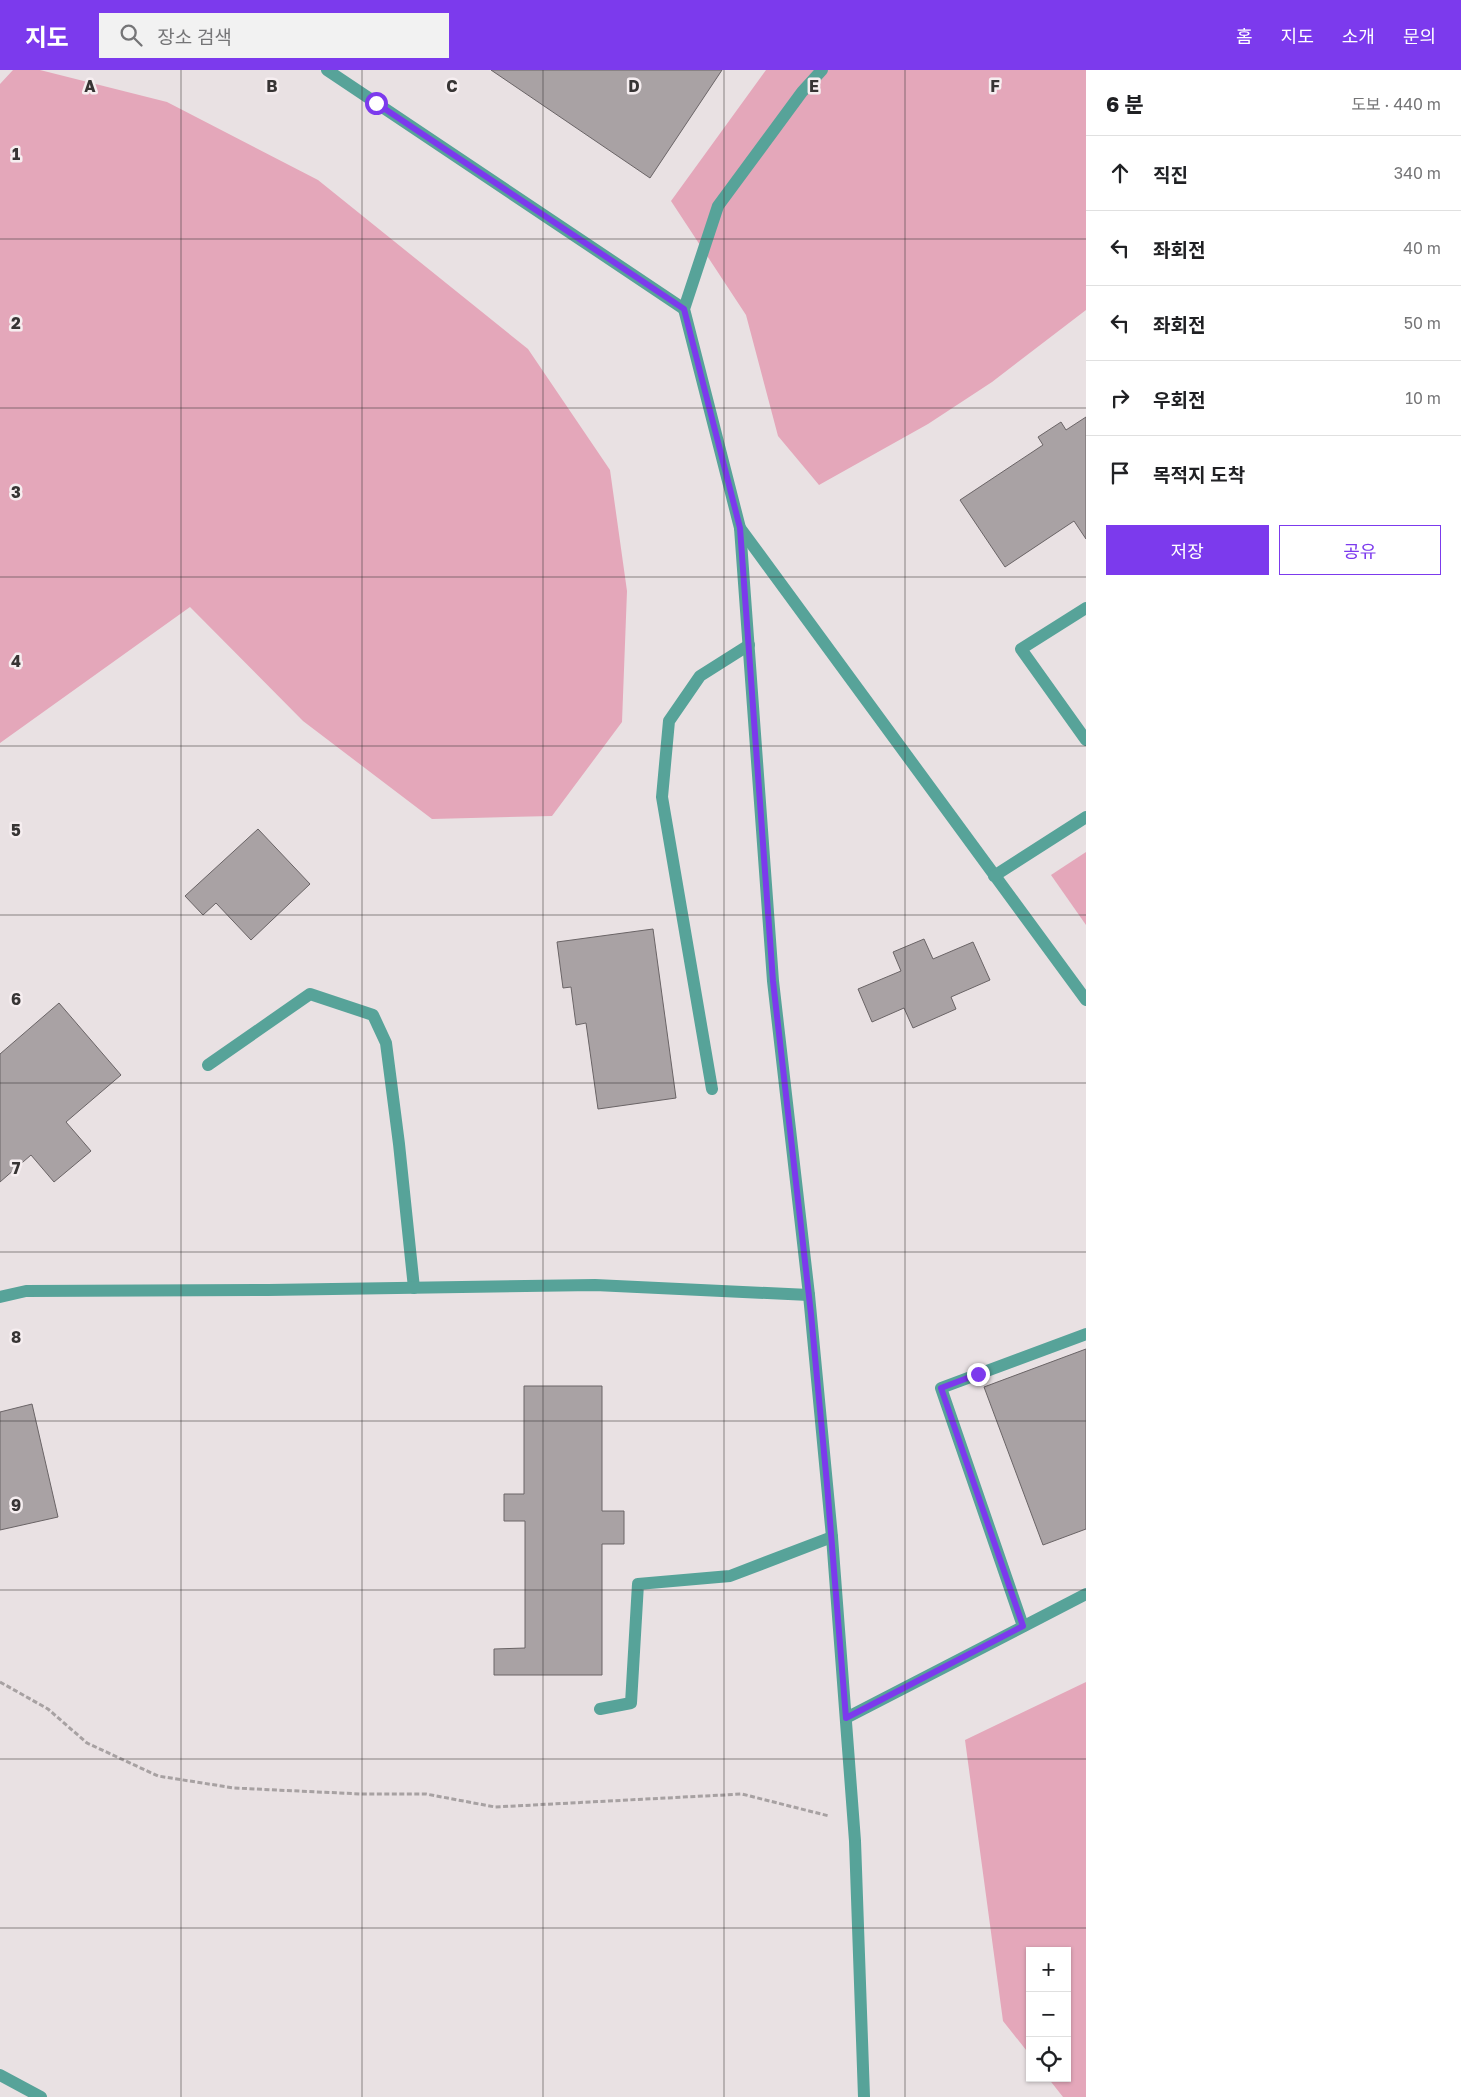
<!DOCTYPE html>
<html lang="ko">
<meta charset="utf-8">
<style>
body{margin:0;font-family:"Golos Text","Noto Sans KR",sans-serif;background:#f2f2f2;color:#202124}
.controls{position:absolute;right:15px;bottom:15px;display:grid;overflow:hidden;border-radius:0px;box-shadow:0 1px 4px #0004}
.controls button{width:45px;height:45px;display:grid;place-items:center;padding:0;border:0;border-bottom:1px solid #e0e0e0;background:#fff;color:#202124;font:25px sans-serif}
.stop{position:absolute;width:15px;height:15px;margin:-11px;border:4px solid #7c3aed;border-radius:50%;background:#fff}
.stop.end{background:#7c3aed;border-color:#fff;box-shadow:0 1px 5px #0008}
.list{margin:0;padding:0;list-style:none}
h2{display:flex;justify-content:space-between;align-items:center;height:65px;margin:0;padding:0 20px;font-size:21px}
h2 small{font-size:16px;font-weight:400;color:#757577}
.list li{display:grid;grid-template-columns:32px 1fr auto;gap:15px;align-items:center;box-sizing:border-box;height:75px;padding:0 20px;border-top:1px solid #e0e0e0}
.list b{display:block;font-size:19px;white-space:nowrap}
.list em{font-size:16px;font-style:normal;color:#757577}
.actions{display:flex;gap:10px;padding:15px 20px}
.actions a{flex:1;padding:11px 0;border:1px solid #7c3aed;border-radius:0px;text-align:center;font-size:18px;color:#7c3aed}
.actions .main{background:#7c3aed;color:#fff}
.icon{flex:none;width:28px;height:28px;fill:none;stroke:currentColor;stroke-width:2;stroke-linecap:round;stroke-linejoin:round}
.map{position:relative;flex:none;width:1086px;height:2027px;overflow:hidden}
header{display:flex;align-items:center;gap:30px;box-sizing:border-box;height:70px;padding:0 25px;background:#7c3aed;color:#fff}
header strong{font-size:24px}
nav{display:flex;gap:28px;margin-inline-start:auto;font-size:18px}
.search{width:350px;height:45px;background:#f2f2f2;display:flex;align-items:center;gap:12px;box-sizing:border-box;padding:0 18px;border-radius:0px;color:#757577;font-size:19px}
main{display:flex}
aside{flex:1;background:#fff}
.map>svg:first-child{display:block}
.green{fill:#e4a7ba}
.building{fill:#a9a2a4;stroke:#6a6466}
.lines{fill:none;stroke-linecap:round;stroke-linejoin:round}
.path{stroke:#a7a1a2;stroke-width:3;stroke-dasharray:5 2.5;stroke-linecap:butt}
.lane{stroke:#57a399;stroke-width:12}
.route{stroke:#7c3aed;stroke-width:6}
.grid{fill:none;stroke:#373434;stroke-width:1;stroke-opacity:0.55}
.grid-label{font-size:16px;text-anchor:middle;font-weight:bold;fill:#373434;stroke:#f6eef0;stroke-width:5;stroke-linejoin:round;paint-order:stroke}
</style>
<header>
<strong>지도</strong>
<div class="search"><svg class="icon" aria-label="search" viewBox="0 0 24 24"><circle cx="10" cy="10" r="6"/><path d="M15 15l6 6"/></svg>장소 검색</div>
<nav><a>홈</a><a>지도</a><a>소개</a><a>문의</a></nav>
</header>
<main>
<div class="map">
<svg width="1086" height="2027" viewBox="0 0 1086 2027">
<rect width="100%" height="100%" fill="#e9e1e3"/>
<!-- green -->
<g class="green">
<path d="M13 0H40L167 32 318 110 528 279 610 400 627 521 622 652 552 746 432 749 303 651 190 537 0 673V14Z"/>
<path d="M766 0H1086V240L992 312 928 354 819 415 778 366 746 245 671 131Z"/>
<path d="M1086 782V855L1051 805Z"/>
<path d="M1086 1612V2027H1063L1048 2008H1067V1881H1030V1985L1003 1951 965 1670Z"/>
</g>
<!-- building -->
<g class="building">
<path d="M491 0H722L650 108Z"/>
<path d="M1086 347V469L1074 451 1005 497 960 430 1043 375 1038 367 1061 352 1066 360Z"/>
<path d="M258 759 310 814 251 870 216 833 203 845 185 826Z"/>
<path d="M653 859 676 1028 598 1039 586 953 576 955 571 917 563 918 557 872Z"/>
<path d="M924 869 933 889 973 872 990 910 951 927 956 939 913 958 904 938 872 952 858 919 901 901 893 882Z"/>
<path d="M59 933 121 1005 66 1052 91 1081 54 1112 31 1085 0 1112V984Z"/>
<path d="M1086 1279V1459L1043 1475 984 1317Z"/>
<path d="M524 1316H602V1441H624V1474H602V1605H494V1579L525 1578V1451H504V1424H524Z"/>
<path d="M32 1334 58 1447 0 1460V1342Z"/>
</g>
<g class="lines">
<!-- path -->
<path class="path" d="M0 1612 48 1639 87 1673 158 1706 234 1718 361 1724H426L495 1737 742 1724 829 1746"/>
<!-- lane -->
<g class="lane">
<path d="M327 0 684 239"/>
<path d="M822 0 802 22 718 136 684 239 740 458 1086 930"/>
<path d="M740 458 773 911 809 1225 832 1467 855 1771 864 2027"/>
<path d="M1086 538 1021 579 1086 670"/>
<path d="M994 806 1086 747"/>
<path d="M208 995 310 924 373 945 386 973 399 1074 414 1218"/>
<path d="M712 1019 662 727 669 651 700 606 749 575"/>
<path d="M0 1227 26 1221 268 1220 595 1215 809 1225"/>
<path d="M1023 1556 941 1318 1086 1264"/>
<path d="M600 1639 631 1633 638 1514 730 1506 832 1467"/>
<path d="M846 1648 1086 1524"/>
<path d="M0 2005 41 2027"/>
</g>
</g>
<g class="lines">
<!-- route -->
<path class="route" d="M376 33 684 239 740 458 773 911 811 1244 827 1414 846 1648 1023 1556 941 1318 978 1304"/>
</g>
<!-- grid -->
<path class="grid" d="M181 0V2027M362 0V2027M543 0V2027M724 0V2027M905 0V2027M0 169H1086M0 338H1086M0 507H1086M0 676H1086M0 845H1086M0 1013H1086M0 1182H1086M0 1351H1086M0 1520H1086M0 1689H1086M0 1858H1086"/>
<g class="grid-label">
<text x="90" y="22">A</text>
<text x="272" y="22">B</text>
<text x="452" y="22">C</text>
<text x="634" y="22">D</text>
<text x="814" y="22">E</text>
<text x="995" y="22">F</text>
<text x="16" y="90">1</text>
<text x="16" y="259">2</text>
<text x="16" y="428">3</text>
<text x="16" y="597">4</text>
<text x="16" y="766">5</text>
<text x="16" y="935">6</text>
<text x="16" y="1104">7</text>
<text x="16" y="1273">8</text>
<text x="16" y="1441">9</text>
</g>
</svg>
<div class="controls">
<button>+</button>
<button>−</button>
<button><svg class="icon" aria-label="locate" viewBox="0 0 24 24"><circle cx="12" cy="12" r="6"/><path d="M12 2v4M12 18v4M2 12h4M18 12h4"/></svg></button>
</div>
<div class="stop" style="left:376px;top:33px"></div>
<div class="stop end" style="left:978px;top:1304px"></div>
</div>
<aside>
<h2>6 분<small>도보 · 440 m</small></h2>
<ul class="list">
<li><svg class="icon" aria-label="ahead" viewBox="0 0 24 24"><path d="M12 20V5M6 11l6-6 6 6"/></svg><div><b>직진</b></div><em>340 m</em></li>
<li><svg class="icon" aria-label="left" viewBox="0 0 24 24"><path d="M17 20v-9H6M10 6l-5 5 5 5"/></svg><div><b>좌회전</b></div><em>40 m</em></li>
<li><svg class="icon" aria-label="left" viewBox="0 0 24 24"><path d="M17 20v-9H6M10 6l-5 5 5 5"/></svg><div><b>좌회전</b></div><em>50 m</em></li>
<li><svg class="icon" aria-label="right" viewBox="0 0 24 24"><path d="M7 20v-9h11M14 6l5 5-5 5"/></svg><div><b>우회전</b></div><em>10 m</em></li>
<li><svg class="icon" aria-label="arrive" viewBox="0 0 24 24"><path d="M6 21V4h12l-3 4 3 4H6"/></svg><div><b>목적지 도착</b></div></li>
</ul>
<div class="actions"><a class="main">저장</a><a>공유</a></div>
</aside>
</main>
